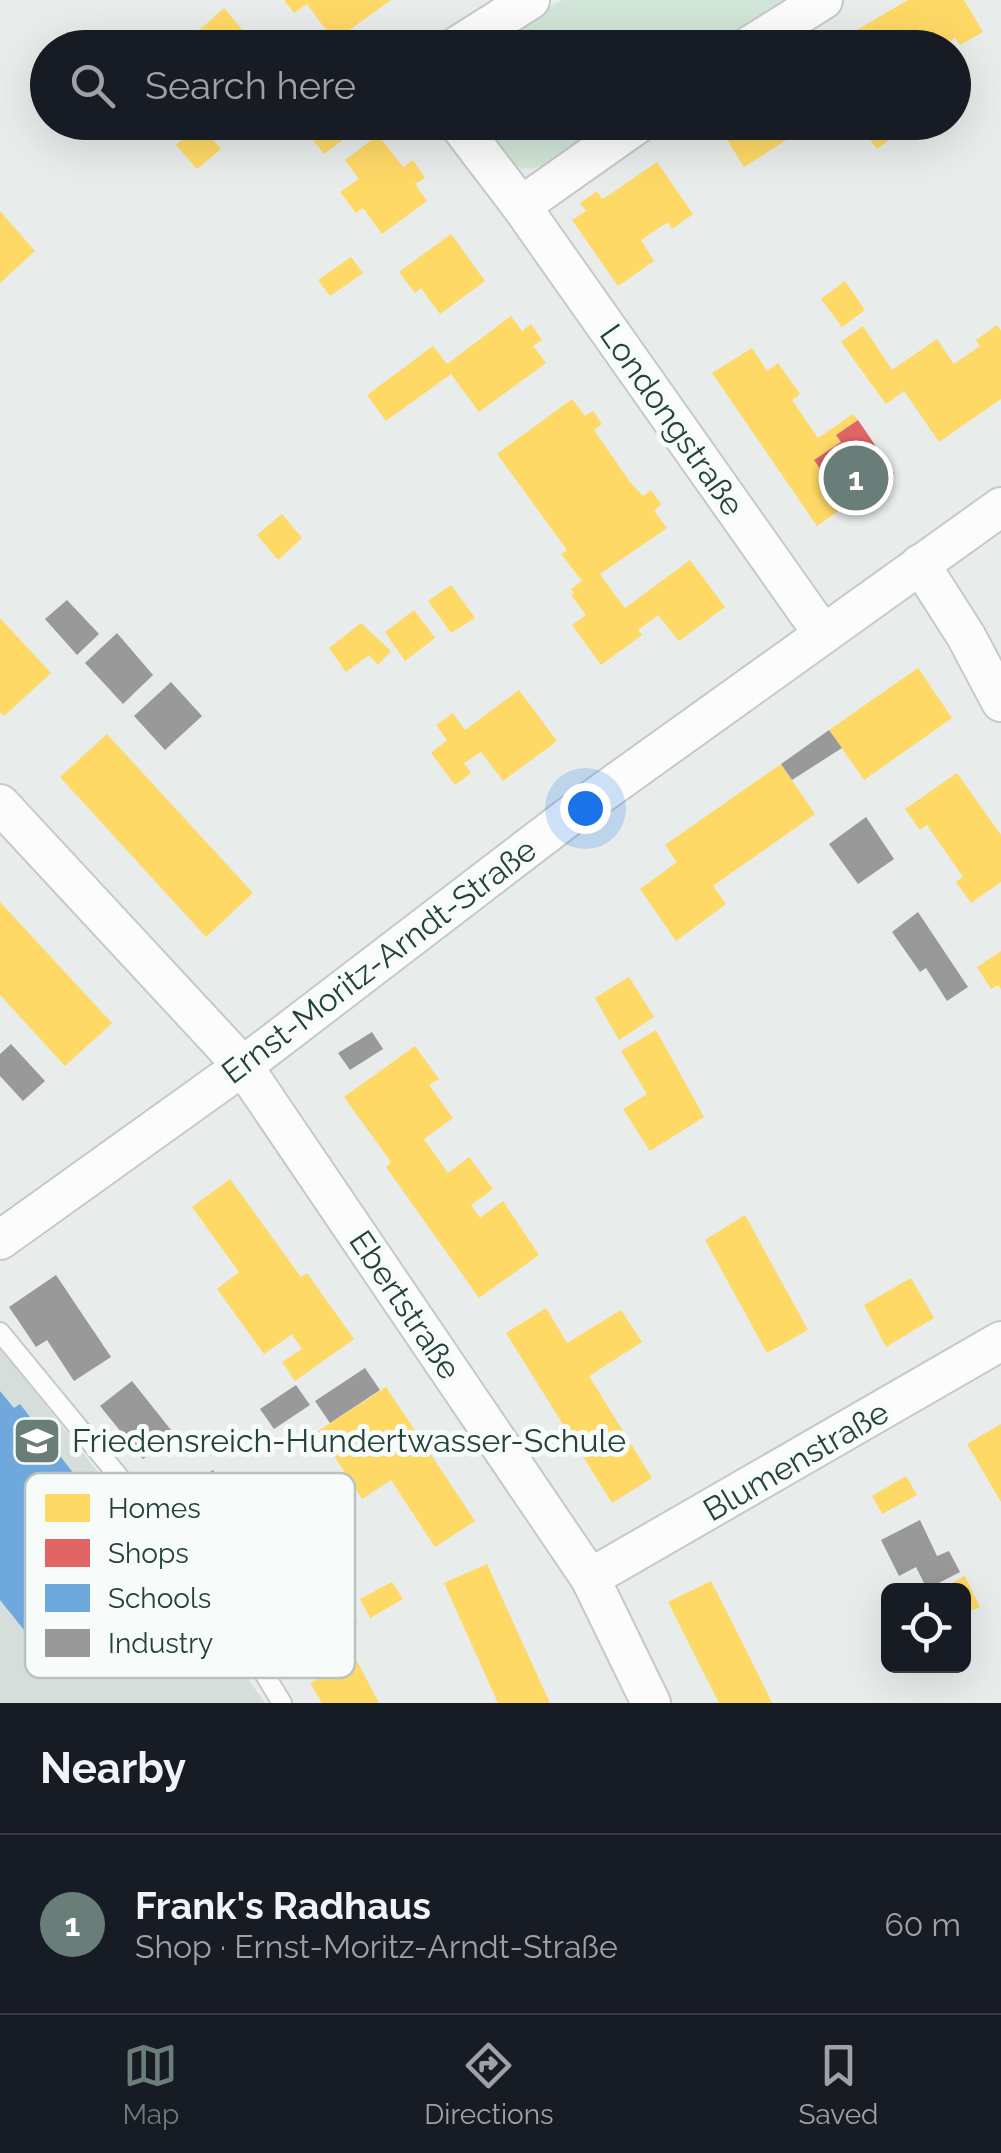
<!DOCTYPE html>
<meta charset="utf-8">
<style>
body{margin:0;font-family:Raleway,sans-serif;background:#242831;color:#f1f3f6}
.controls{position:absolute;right:30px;bottom:30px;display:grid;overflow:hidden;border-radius:15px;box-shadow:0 10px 40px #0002}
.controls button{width:90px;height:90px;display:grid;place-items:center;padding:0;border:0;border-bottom:2px solid #363941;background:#171b24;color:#f1f3f6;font:50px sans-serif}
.you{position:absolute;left:585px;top:808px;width:35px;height:35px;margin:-25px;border:8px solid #fff;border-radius:50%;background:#1a73e8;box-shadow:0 0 0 15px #1a73e833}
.badge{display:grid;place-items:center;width:65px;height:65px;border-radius:50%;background:#697e78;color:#fff;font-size:32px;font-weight:700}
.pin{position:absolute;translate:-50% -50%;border:5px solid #fff;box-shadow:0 2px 10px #0006}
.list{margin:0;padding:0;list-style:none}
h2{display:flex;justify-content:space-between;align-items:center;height:130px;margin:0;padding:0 40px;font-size:42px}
h2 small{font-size:32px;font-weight:400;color:#9ea1a6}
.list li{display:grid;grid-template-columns:65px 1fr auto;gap:30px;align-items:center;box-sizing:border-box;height:180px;padding:0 40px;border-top:2px solid #363941}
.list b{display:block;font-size:38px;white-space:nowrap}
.list p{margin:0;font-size:32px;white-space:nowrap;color:#9ea1a6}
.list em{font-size:32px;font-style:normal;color:#9ea1a6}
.icon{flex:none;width:55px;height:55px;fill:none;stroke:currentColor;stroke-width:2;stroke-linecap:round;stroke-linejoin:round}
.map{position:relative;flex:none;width:1001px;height:1703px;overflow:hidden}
.search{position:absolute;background:#171b24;box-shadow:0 10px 40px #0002;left:30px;right:30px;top:30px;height:110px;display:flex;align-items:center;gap:25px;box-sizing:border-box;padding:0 35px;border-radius:55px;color:#9ea1a6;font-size:38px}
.sheet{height:310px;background:#171b24}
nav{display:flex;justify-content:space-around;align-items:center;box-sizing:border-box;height:140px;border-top:2px solid #363941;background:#171b24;font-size:28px;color:#9ea1a6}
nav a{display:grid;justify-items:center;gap:5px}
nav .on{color:#697e78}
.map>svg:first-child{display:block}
.built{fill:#d6dedb}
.green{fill:#d1e6d8}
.homes{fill:#ffd966}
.shops{fill:#e06666}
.schools{fill:#6fa8dc}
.industry{fill:#999}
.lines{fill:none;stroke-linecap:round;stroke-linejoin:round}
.lane-casing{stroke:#c5cac8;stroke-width:22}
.street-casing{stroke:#c5cac8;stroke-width:42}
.lane{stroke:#fcfcfc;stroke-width:18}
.street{stroke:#fcfcfc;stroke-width:38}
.labels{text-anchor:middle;stroke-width:10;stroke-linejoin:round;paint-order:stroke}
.street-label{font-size:32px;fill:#24423a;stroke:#f7fbf9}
.poi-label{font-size:32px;fill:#24423a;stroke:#f7fbf9;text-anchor:start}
.key{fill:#f7fbf9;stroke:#b8c4c0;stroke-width:2.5}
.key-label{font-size:28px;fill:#24423a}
</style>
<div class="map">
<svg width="1001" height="1703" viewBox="0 0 1001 1703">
<rect width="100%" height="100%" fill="#e8edeb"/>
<!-- built -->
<path class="built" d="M0 1347 147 1535 265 1703H0Z"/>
<!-- green -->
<g class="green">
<path d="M562 0H790L718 47 478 48Z"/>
<path d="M478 123H608C584 139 536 186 509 161 498 150 488 135 478 123Z"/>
</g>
<!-- homes -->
<g class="homes">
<path d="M284 0H391L334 41 307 4 294 13Z"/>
<path d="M908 0H964L983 32 960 45 955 38 940 48H834L856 35 855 31Z"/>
<path d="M224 8 244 32 226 48H204L194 35Z"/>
<path d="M290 122H367L324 154 304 128 298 133Z"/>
<path d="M716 122H830L818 131 813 123 744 167Z"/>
<path d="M857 122H887L896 135 877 149Z"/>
<path d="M199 124 221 149 197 169 176 145Z"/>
<path d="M378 135 403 167 413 160 425 178 415 184 427 201 382 234 363 208 356 213 340 192 359 179 345 160Z"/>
<path d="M657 162 693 214 672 229 668 222 641 240 654 261 618 286 572 220 586 211 580 203 597 191 602 199 609 195Z"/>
<path d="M0 211 35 251 0 283Z"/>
<path d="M451 234 485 281 440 314 421 288 415 293 399 272Z"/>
<path d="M351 257 363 273 330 296 318 280Z"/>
<path d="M845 281 865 310 842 327 821 299Z"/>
<path d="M511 316 522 331 531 324 542 340 533 346 546 363 479 412 451 374 386 421 367 395 433 346 447 364Z"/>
<path d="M997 325 1001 331V399L939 442 904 391 886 404 841 342 863 326 892 370 937 339 954 364 980 346 976 340Z"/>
<path d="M752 348 767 371 778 363 800 394 792 400 818 438 853 414 858 420 836 435 841 442 814 460 846 506 817 526 712 373Z"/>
<path d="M572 399 585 416 593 411 602 424 594 430 630 482 643 496 651 490 661 504 654 511 667 528 600 574 615 595 625 608 690 560 725 607 679 641 658 615 638 630 642 635 601 665 572 625 586 615 571 595 574 593 571 589 582 581 561 554 567 550 497 454Z"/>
<path d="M282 514 302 538 278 560 257 535Z"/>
<path d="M451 585 475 618 451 633 428 601Z"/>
<path d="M414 610 435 638 405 661 385 632Z"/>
<path d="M0 618 51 673 4 716 0 712Z"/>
<path d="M361 623 391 651 378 665 369 655 346 672 329 648Z"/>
<path d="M918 668 952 718 864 780 829 730Z"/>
<path d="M519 690 557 741 503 781 481 752 464 763 471 773 455 785 431 753 447 740 436 725 453 713 465 730Z"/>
<path d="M107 734 253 893 206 937 60 777Z"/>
<path d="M781 764 815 814 713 886 726 904 676 941 640 889 677 862 665 845Z"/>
<path d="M957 773 1001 835V882L971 903 956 882 963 877 927 825 920 830 905 809Z"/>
<path d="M0 902 112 1023 65 1066 0 995Z"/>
<path d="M1001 951V989L998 985 991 989 977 967Z"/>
<path d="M629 977 654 1017 619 1040 595 998Z"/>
<path d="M656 1030 704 1117 650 1151 623 1109 647 1094 621 1051Z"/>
<path d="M415 1046 439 1079 429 1085 453 1118 424 1139 448 1173 469 1157 493 1189 471 1205 480 1218 503 1201 539 1255 479 1298 386 1167 391 1162 344 1097Z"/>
<path d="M230 1179 301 1277 307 1273 354 1339 295 1381 282 1362 302 1349 292 1334 264 1354 217 1289 239 1272 192 1207Z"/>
<path d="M745 1215 808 1330 767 1353 705 1240Z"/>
<path d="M911 1278 934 1318 886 1347 864 1305Z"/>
<path d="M546 1308 567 1343 621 1310 642 1342 589 1376 652 1478 612 1503 506 1333Z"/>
<path d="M386 1387 475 1521 435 1547 391 1480 362 1499 318 1431Z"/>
<path d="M1001 1424V1502L967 1444Z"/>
<path d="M906 1476 917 1495 882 1514 872 1496Z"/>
<path d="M487 1564 503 1600 550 1703H498L493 1692 444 1583Z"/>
<path d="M965 1576 980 1607 964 1614V1590H953L950 1584Z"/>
<path d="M711 1581 747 1652 772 1703H719L668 1602Z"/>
<path d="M392 1582 403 1599 370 1618 360 1599Z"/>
<path d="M349 1606 358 1622 331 1636 322 1621Z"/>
<path d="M357 1661 379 1703H322L310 1683Z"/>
</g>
<!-- shops -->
<path class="shops" d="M858 420 894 473 846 506 814 460 841 442 836 435Z"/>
<!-- schools -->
<path class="schools" d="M0 1391 14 1408 20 1404 77 1478 62 1490 118 1562 28 1635 0 1600Z"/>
<!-- industry -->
<g class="industry">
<path d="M67 600 99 634 77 655 45 619Z"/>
<path d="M117 633 153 675 123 704 85 663Z"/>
<path d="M171 682 202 716 165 750 134 716Z"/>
<path d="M829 730 842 748 792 780 781 764Z"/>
<path d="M866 817 894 859 858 884 829 844Z"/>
<path d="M918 912 968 987 947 1001 926 968 920 972 892 932Z"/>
<path d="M372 1032 383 1049 350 1070 338 1053Z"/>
<path d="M11 1044 45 1081 23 1101 0 1076V1054Z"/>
<path d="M56 1275 111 1357 74 1381 47 1340 36 1347 9 1307Z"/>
<path d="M365 1368 380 1390 330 1423 315 1401Z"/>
<path d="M132 1381 175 1435 143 1459 100 1406Z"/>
<path d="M296 1385 310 1405 274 1429 260 1409Z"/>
<path d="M213 1470 242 1515 251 1509 300 1591 319 1579 332 1593 315 1605 323 1619 286 1641 266 1614 262 1617 231 1577 176 1494Z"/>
<path d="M920 1520 937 1556 949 1551 960 1572 927 1589 916 1567 899 1576 881 1540Z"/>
</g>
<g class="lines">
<!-- lane casing -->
<g class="lane-casing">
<path id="lane" d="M0 1332 217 1596 282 1703"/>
</g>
<!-- street casing -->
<g class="street-casing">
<g id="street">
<path d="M454 48 530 0"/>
<path d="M746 48 823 0"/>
<path d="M457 122 521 206"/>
<path d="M640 122 521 206 823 634"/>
<path d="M920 564 966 636 1001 702"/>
<path d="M0 804 243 1066 590 1578 651 1703"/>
<path d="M0 1240 243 1066 567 818 1001 507"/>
<path d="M590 1578 1001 1341"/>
</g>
</g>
<!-- lane -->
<use href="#lane" class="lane"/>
<!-- street -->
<use href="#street" class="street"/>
</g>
<!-- icons -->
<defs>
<g id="school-square" transform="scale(2.5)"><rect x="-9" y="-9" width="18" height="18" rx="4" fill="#697e78" stroke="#f7fbf9"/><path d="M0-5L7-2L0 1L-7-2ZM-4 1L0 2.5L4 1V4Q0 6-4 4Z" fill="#fff"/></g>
</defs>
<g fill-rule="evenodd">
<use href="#school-square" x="37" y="1441"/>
</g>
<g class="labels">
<!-- street labels -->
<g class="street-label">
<text transform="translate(672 420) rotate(55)" y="11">Londongstraße</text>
<text transform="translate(379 961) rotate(-37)" y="11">Ernst-Moritz-Arndt-Straße</text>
<text transform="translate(405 1305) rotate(56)" y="11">Ebertstraße</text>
<text transform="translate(796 1461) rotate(-30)" y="11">Blumenstraße</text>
</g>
<!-- poi labels -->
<g class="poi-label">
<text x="72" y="1452">Friedensreich-Hundertwasser-Schule</text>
</g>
</g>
<!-- legend -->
<rect x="25" y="1473" width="330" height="205" rx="15" class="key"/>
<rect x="45" y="1494" width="45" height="28" fill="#ffd966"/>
<rect x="45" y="1539" width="45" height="28" fill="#e06666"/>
<rect x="45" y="1584" width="45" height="28" fill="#6fa8dc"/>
<rect x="45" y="1629" width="45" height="28" fill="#999"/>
<g class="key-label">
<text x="108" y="1518">Homes</text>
<text x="108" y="1563">Shops</text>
<text x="108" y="1608">Schools</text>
<text x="108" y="1653">Industry</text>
</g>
</svg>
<div class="controls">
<button><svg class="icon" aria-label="locate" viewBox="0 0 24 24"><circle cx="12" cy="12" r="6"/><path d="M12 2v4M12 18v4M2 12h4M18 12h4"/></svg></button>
</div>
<div class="you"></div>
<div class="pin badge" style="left:856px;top:478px">1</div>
<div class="search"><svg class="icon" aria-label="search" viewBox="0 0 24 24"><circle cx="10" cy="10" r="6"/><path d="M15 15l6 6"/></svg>Search here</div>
</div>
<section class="sheet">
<h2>Nearby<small></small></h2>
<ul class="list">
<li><span class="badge">1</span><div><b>Frank's Radhaus</b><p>Shop · Ernst-Moritz-Arndt-Straße</p></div><em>60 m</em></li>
</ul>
</section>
<nav>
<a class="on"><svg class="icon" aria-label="map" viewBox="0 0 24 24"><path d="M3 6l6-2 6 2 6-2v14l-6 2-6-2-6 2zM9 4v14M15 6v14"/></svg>Map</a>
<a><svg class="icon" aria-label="directions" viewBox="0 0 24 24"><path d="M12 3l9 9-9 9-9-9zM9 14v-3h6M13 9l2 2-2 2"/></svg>Directions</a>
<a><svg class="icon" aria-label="saved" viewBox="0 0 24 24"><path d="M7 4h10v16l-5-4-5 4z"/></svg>Saved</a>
</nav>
